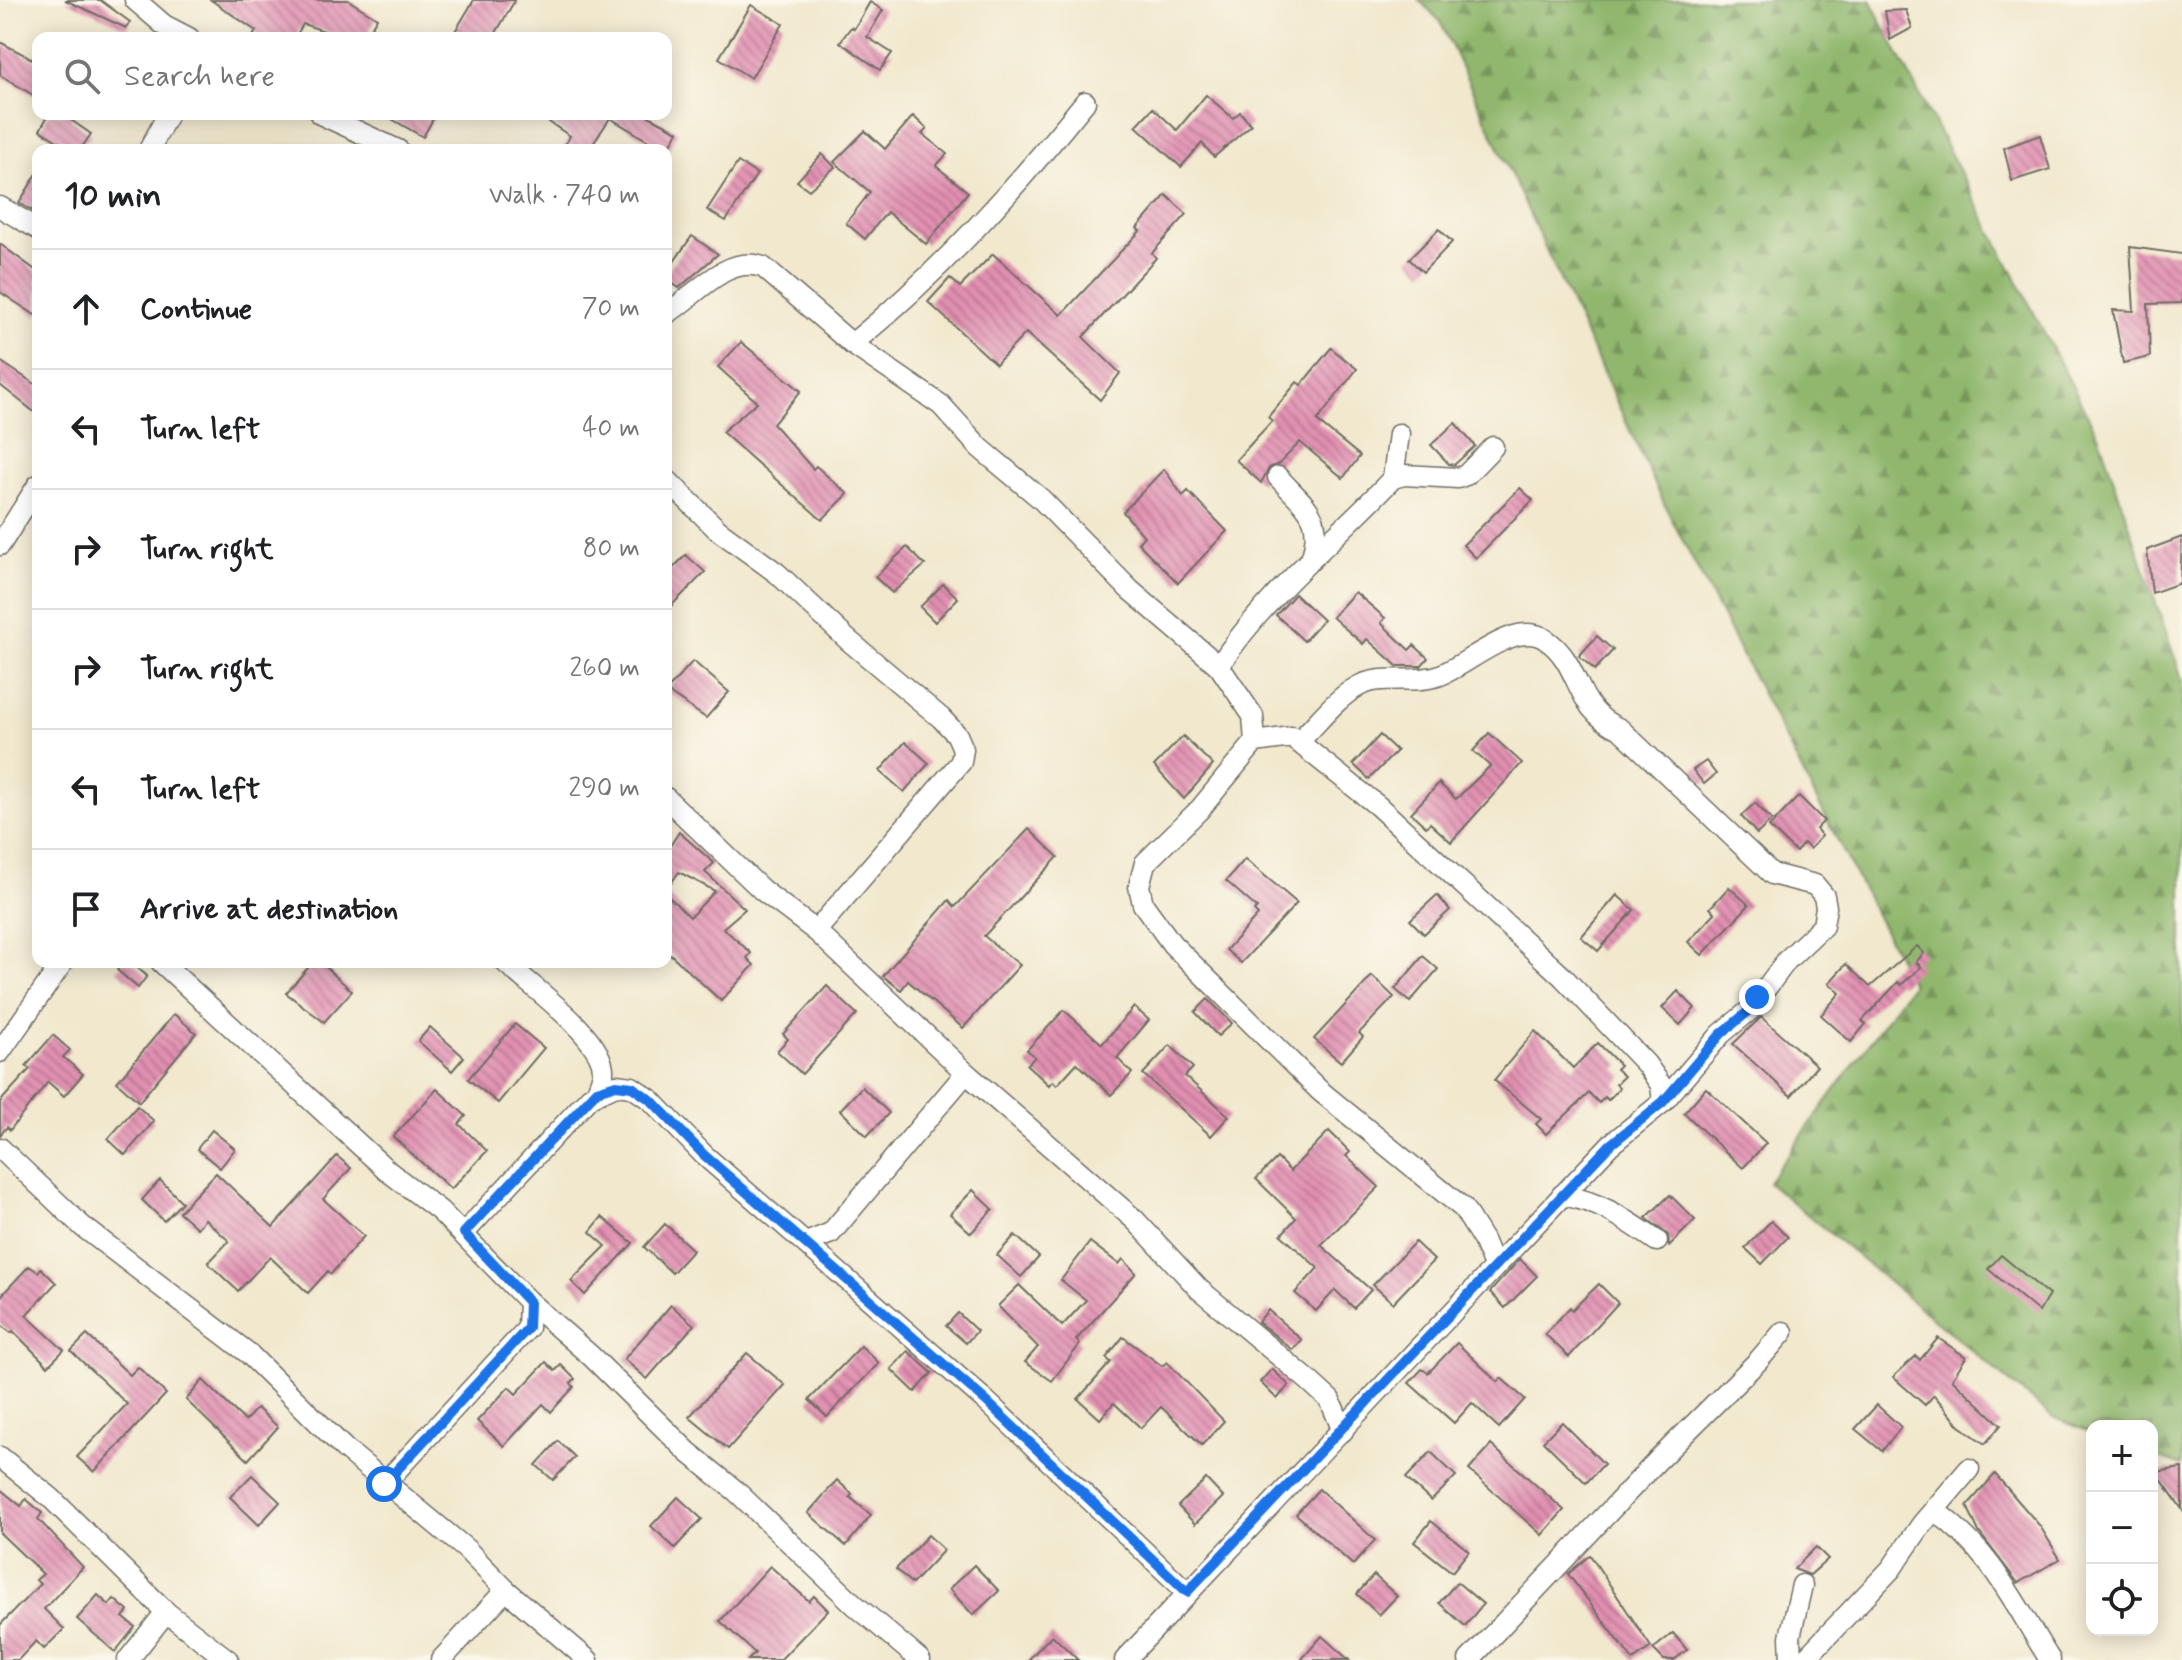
<!DOCTYPE html>
<meta charset="utf-8">
<style>
body{margin:0;font-family:Mynerve,sans-serif;background:#f2f2f2;color:#202124}
.controls{position:absolute;right:24px;bottom:24px;display:grid;overflow:hidden;border-radius:16px;box-shadow:0 4px 20px #0003}
.controls button{width:72px;height:72px;display:grid;place-items:center;padding:0;border:0;border-bottom:2px solid #e0e0e0;background:#fff;color:#202124;font:40px sans-serif}
.stop{position:absolute;width:24px;height:24px;margin:-18px;border:6px solid #1a73e8;border-radius:50%;background:#fff}
.stop.end{background:#1a73e8;border-color:#fff;box-shadow:0 2px 8px #0008}
.list{margin:0;padding:0;list-style:none}
h2{display:flex;justify-content:space-between;align-items:center;height:104px;margin:0;padding:0 32px;font-size:34px}
h2 small{font-size:26px;font-weight:400;color:#757577}
.list li{display:grid;grid-template-columns:52px 1fr auto;gap:24px;align-items:center;box-sizing:border-box;height:120px;padding:0 32px;border-top:2px solid #e0e0e0}
.list b{display:block;font-size:30px;white-space:nowrap}
.list em{font-size:26px;font-style:normal;color:#757577}
.icon{flex:none;width:44px;height:44px;fill:none;stroke:currentColor;stroke-width:2;stroke-linecap:round;stroke-linejoin:round}
.map{position:relative;flex:none;width:2182px;height:1660px;overflow:hidden}
.search{position:absolute;background:#fff;box-shadow:0 4px 20px #0003;left:32px;top:32px;width:640px;height:88px;display:flex;align-items:center;gap:20px;box-sizing:border-box;padding:0 28px;border-radius:16px;color:#757577;font-size:30px}
.panel{position:absolute;background:#fff;box-shadow:0 4px 20px #0003;left:32px;top:144px;width:640px;height:824px;border-radius:16px}
.map>svg:first-child{display:block}
.forest{fill:url(#forest-firs);stroke:#5e714c;stroke-width:2}
.building{fill:url(#building-back-hatch)}
.lines{fill:none;stroke-linecap:round;stroke-linejoin:round}
.minor-casing{stroke:#706d64;stroke-width:23}
.minor{stroke:#fff;stroke-width:20}
.route{stroke:#1a73e8;stroke-width:10}
</style>
<div class="map">
<svg width="2182" height="1660" viewBox="0 0 2182 1660">
<defs>
<pattern id="forest-firs" width="22" height="20" patternUnits="userSpaceOnUse" patternTransform="scale(2)"><rect width="22" height="20" fill="#90b76d"/><path d="M5 1l3.5 6h-7zM16 11l3.5 6h-7z" fill="#76955a"/></pattern>
<pattern id="building-back-hatch" width="6" height="6" patternUnits="userSpaceOnUse" patternTransform="scale(2)"><rect width="6" height="6" fill="#e18fb1"/><path d="M-1 5l2 2M0 0l6 6M5-1l2 2" fill="none" stroke="#b77590"/></pattern>
</defs>
<rect width="100%" height="100%" fill="#fbf7ec"/>
<filter id="ink" filterUnits="userSpaceOnUse"><feTurbulence type="fractalNoise" baseFrequency=".0125" numOctaves="2"/><feDisplacementMap in="SourceGraphic" scale="16" xChannelSelector="R" yChannelSelector="G"/><feConvolveMatrix kernelMatrix="1 2 1 2 8 2 1 2 1" color-interpolation-filters="sRGB"/></filter>
<filter id="wash" filterUnits="userSpaceOnUse"><feTurbulence type="fractalNoise" baseFrequency=".006" numOctaves="4" result="noise"/><feDisplacementMap in="SourceGraphic" scale="32" xChannelSelector="R" yChannelSelector="G"/><feGaussianBlur stdDeviation="1.8" result="paint"/><feColorMatrix in="noise" values="0 0 0 0 0 0 0 0 0 0 0 0 0 0 0 0 0 1.4 0 .05"/><feComposite in="paint" operator="in"/></filter>
<g filter="url(#wash)">
<rect width="100%" height="100%" fill="#f1e8cd"/>
<!-- forest -->
<path class="forest" d="M1419 0H1870L2099 437 2182 679V1466L2152 1455V1426H2092V1433L2052 1417 1768 1182 1912 984 1667 510 1440 21Z"/>
<g id="blocks">
<!-- building -->
<g class="building">
<path d="M65 0H100L130 22 126 28Z"/>
<path d="M211 0H348L377 18 365 38H345L303 24 295 38H252L256 31Z"/>
<path d="M474 0H515L493 38H451Z"/>
<path d="M870 2 883 10 867 37 892 53 880 70 840 42 851 27 854 29Z"/>
<path d="M751 5 783 24 751 78 719 58Z"/>
<path d="M1906 10 1912 28 1890 40 1885 11Z"/>
<path d="M0 42 38 62V98L0 75Z"/>
<path d="M1206 95 1233 118 1240 112 1251 125 1214 157 1202 143 1181 167 1136 126 1153 108 1177 130Z"/>
<path d="M49 114H74L71 120 91 134 80 150H71L40 130Z"/>
<path d="M383 114H436L423 137Z"/>
<path d="M537 114H645L678 131 668 150H650L653 144 610 118 589 150H562L570 136Z"/>
<path d="M913 116 927 129 922 134 947 154 936 166 968 192 926 244 887 212 865 239 846 223 870 192 834 162 865 131 885 149Z"/>
<path d="M2040 135 2050 169 2012 181 2004 148Z"/>
<path d="M822 154 835 167 809 190 797 181Z"/>
<path d="M738 162 757 174 726 221 707 210Z"/>
<path d="M38 172V199L33 211 19 203Z"/>
<path d="M1166 195 1187 214 1152 253 1156 258 1083 337 1120 373 1100 400 1026 333 996 364 928 302 950 278 960 287 993 254 1061 315 1140 231 1137 228Z"/>
<path d="M1439 229 1452 242 1423 272 1409 259Z"/>
<path d="M692 236 718 254 679 288 666 279V273Z"/>
<path d="M0 244 38 272V317L0 292Z"/>
<path d="M2130 247 2182 254V303L2148 304 2150 357 2123 363 2113 310 2134 311Z"/>
<path d="M741 342 801 391 773 424 813 469 816 466 848 494 822 520 722 432 757 402 718 367Z"/>
<path d="M1331 348 1357 369 1317 421 1360 456 1343 478 1300 442 1279 464 1269 468 1261 483 1236 460 1272 421 1268 417 1297 382 1301 385Z"/>
<path d="M0 361 38 386V415L0 385Z"/>
<path d="M1455 423 1475 446 1454 465 1449 464 1431 445Z"/>
<path d="M1164 469 1183 496 1188 491 1227 531 1178 583 1138 543 1144 536 1123 512Z"/>
<path d="M1520 488 1533 500 1476 558 1463 545Z"/>
<path d="M2182 537 2180 583 2152 593 2147 550Z"/>
<path d="M907 547 925 565 892 593 875 577Z"/>
<path d="M686 555 705 572 666 611V575Z"/>
<path d="M943 584 958 598 935 622 920 607Z"/>
<path d="M1355 592 1385 618 1381 623 1409 650 1414 645 1428 658 1421 666H1397L1367 639 1363 644 1332 617Z"/>
<path d="M1295 594 1323 620 1304 641 1276 615Z"/>
<path d="M1597 636 1613 650 1595 670 1579 656Z"/>
<path d="M693 661 729 692 706 718 666 691Z"/>
<path d="M1489 733 1522 763 1451 842 1430 823 1426 827 1411 813 1439 783 1456 799 1490 766 1473 751Z"/>
<path d="M1380 735 1397 751 1369 779 1353 764Z"/>
<path d="M1183 736 1213 765 1184 799 1154 766Z"/>
<path d="M905 742 929 763 904 792 880 771Z"/>
<path d="M1706 761 1716 774 1704 784 1693 770Z"/>
<path d="M1799 796 1824 821 1816 829 1822 836 1810 849 1804 843 1796 852 1769 827Z"/>
<path d="M1755 803 1772 820 1757 834 1741 816Z"/>
<path d="M1029 829 1058 857 984 936 1020 965 963 1028 908 981 901 990 883 976 949 900 955 907Z"/>
<path d="M679 832 714 863 705 872 745 909 723 928 751 953 747 958 754 965 721 1001 666 950V894L690 917 715 891 679 872 666 890V852Z"/>
<path d="M1245 859 1297 903 1241 963 1226 950 1258 915 1254 911 1257 908 1226 881Z"/>
<path d="M1729 887 1749 905 1702 955 1688 942 1715 913 1710 908Z"/>
<path d="M1437 895 1450 910 1424 934 1410 920Z"/>
<path d="M1617 895 1634 910 1598 951 1581 937Z"/>
<path d="M1917 946 1924 953 1916 962 1921 967 1901 985 1898 982 1862 1021 1866 1024 1851 1042 1821 1015 1840 993 1829 983 1846 964 1870 987Z"/>
<path d="M1423 956 1438 969 1410 1002 1395 989Z"/>
<path d="M124 962H131L147 976 138 988 117 970Z"/>
<path d="M313 962H320L352 991 324 1022 286 993Z"/>
<path d="M1372 976 1394 997 1359 1033 1363 1037 1341 1062 1314 1039Z"/>
<path d="M827 986 857 1014 802 1074 777 1051 788 1039 783 1034Z"/>
<path d="M1678 991 1695 1008 1680 1025 1662 1008Z"/>
<path d="M1208 999 1232 1023 1218 1036 1195 1012Z"/>
<path d="M1134 1007 1149 1020 1117 1058 1132 1073 1111 1095 1077 1063 1057 1085 1053 1081 1049 1085 1027 1065 1035 1057 1027 1050 1064 1010 1102 1044Z"/>
<path d="M174 1014 196 1033 139 1102 117 1082Z"/>
<path d="M1761 1017 1817 1066 1791 1096 1733 1044Z"/>
<path d="M515 1024 544 1048 498 1103 468 1079Z"/>
<path d="M430 1027 464 1057 452 1071 418 1041Z"/>
<path d="M1535 1031 1573 1068 1598 1043 1620 1065 1616 1069 1624 1076 1616 1084 1620 1088 1608 1100 1605 1097 1599 1103 1589 1093 1546 1134 1536 1124 1541 1119 1494 1080Z"/>
<path d="M53 1035 70 1050 63 1057 83 1074 64 1096 48 1082 10 1130 7 1127 0 1135V1102L30 1069 26 1066Z"/>
<path d="M1170 1045 1193 1068 1185 1076 1229 1116 1211 1136 1143 1074Z"/>
<path d="M862 1087 889 1113 867 1136 840 1110Z"/>
<path d="M1706 1088 1766 1143 1743 1168 1684 1113Z"/>
<path d="M437 1089 466 1116 459 1124 487 1151 451 1189 393 1137Z"/>
<path d="M137 1106 154 1121 125 1155 108 1139Z"/>
<path d="M212 1130 235 1149 220 1168 197 1149Z"/>
<path d="M1329 1131 1350 1152 1346 1156 1379 1187 1321 1245 1371 1290 1354 1308 1335 1290 1316 1311 1295 1293 1318 1268 1281 1235 1296 1218 1256 1179 1277 1158 1290 1171Z"/>
<path d="M337 1156 351 1168 323 1199 364 1236 331 1274 328 1271 308 1293 270 1257 238 1291 208 1263 229 1241 205 1219 197 1228 179 1212 216 1173 273 1227Z"/>
<path d="M160 1180 182 1202 164 1221 142 1200Z"/>
<path d="M973 1190 993 1209 971 1233 950 1214Z"/>
<path d="M1670 1195 1695 1220 1669 1246 1668 1235 1646 1218Z"/>
<path d="M602 1217 633 1243 585 1295 571 1281 606 1246 590 1232Z"/>
<path d="M1771 1221 1788 1237 1762 1264 1745 1248Z"/>
<path d="M665 1224 693 1250 672 1273 644 1247Z"/>
<path d="M1015 1235 1039 1257 1021 1277 997 1255Z"/>
<path d="M1090 1242 1119 1264 1123 1259 1136 1273 1076 1340 1080 1344 1052 1381 1025 1362 1038 1347 998 1306 1019 1285 1062 1326 1086 1300 1061 1280Z"/>
<path d="M1415 1242 1434 1260 1393 1303 1373 1285Z"/>
<path d="M2001 1255 2049 1295 2039 1312 1988 1269Z"/>
<path d="M1520 1259 1537 1276 1505 1308 1490 1292Z"/>
<path d="M29 1266 38 1272 41 1268 56 1283 26 1315 64 1350 48 1366 13 1331 11 1333 0 1324V1297Z"/>
<path d="M1599 1284 1618 1303 1569 1357 1545 1334 1570 1307 1572 1310Z"/>
<path d="M671 1305 694 1325 647 1379 624 1359Z"/>
<path d="M1268 1310 1302 1340 1293 1350 1258 1322Z"/>
<path d="M958 1313 977 1331 966 1343 946 1326Z"/>
<path d="M87 1335 130 1375 138 1367 166 1394 94 1472 77 1457 127 1404 71 1351Z"/>
<path d="M1123 1337 1162 1366 1167 1362 1224 1421 1202 1445 1161 1407 1141 1428 1114 1403 1100 1419 1078 1399 1111 1362 1106 1358Z"/>
<path d="M1938 1338 1966 1357 1952 1379 2001 1425 1985 1444 1960 1426 1934 1395 1925 1405 1893 1377 1916 1356 1920 1360Z"/>
<path d="M1457 1343 1498 1382 1501 1378 1525 1399 1499 1428 1472 1403 1454 1423 1409 1383 1422 1369 1428 1373Z"/>
<path d="M861 1346 879 1363 827 1417 809 1400Z"/>
<path d="M908 1351 932 1373 915 1392 891 1369Z"/>
<path d="M747 1353 785 1385 728 1449 689 1417Z"/>
<path d="M546 1362 555 1371 561 1365 575 1379 571 1383 574 1387 551 1412 543 1404 504 1446 477 1421 509 1387 516 1394Z"/>
<path d="M1272 1369 1289 1385 1277 1399 1260 1382Z"/>
<path d="M203 1380 245 1421 257 1408 278 1427 248 1460 186 1400Z"/>
<path d="M1877 1405 1901 1427 1882 1451 1855 1429Z"/>
<path d="M1562 1422 1604 1464 1586 1483 1543 1441Z"/>
<path d="M558 1441 575 1457 553 1480 536 1465Z"/>
<path d="M1491 1445 1564 1510 1542 1535 1469 1470Z"/>
<path d="M1431 1452 1456 1476 1431 1501 1406 1478Z"/>
<path d="M2182 1468V1509L2156 1472Z"/>
<path d="M1995 1474 2040 1526 2060 1559 2018 1583 1979 1532 1967 1506Z"/>
<path d="M252 1475 280 1502 259 1525 230 1497Z"/>
<path d="M1206 1479 1223 1497 1195 1524 1178 1506Z"/>
<path d="M837 1480 852 1494 850 1497 871 1515 846 1546 808 1513Z"/>
<path d="M0 1489 21 1506 26 1499 42 1513 38 1519 83 1567 44 1609 64 1629 44 1649 36 1641 18 1660H0V1625L40 1584 36 1580 43 1574 0 1533Z"/>
<path d="M1319 1489 1375 1540 1353 1565 1296 1514Z"/>
<path d="M678 1497 702 1519 675 1548 651 1526Z"/>
<path d="M1431 1521 1469 1551 1452 1572 1414 1542Z"/>
<path d="M928 1535 944 1550 912 1584 896 1569Z"/>
<path d="M1816 1547 1828 1559 1810 1575 1794 1569Z"/>
<path d="M1590 1555 1651 1647 1633 1660 1568 1574Z"/>
<path d="M974 1565 999 1591 973 1615 949 1589Z"/>
<path d="M770 1566 809 1601 814 1596 828 1610 780 1660H748L755 1653 720 1621Z"/>
<path d="M1374 1575 1397 1596 1379 1615 1357 1594Z"/>
<path d="M1457 1582 1483 1604 1465 1626 1439 1603Z"/>
<path d="M98 1595 109 1605 114 1599 128 1611 123 1617 135 1627 115 1652 77 1619Z"/>
<path d="M1673 1633 1687 1650 1674 1660H1664L1653 1649Z"/>
<path d="M1052 1635 1078 1660H1028Z"/>
<path d="M1322 1636 1349 1660H1301Z"/>
</g>
</g>
</g>
<g filter="url(#ink)">
<use href="#blocks" fill-opacity="0" stroke="#706d64" stroke-width="2"/>
<g class="lines">
<!-- minor casing -->
<g class="minor-casing">
<g id="minor">
<path d="M135 0 164 25 189 38"/>
<path d="M320 114 398 150"/>
<path d="M149 150 168 114"/>
<path d="M0 207 38 229"/>
<path d="M666 314C695 297 726 254 763 267L852 344 941 405 980 448 1041 499 1130 590 1219 666 1253 716 1255 742"/>
<path d="M852 344C940 272 1013 191 1085 102"/>
<path d="M1278 477C1306 508 1325 515 1311 560"/>
<path d="M1393 478 1399 434"/>
<path d="M666 479 718 530 777 573 848 640 941 718 957 735 963 749 961 762 816 931"/>
<path d="M0 545 38 485"/>
<path d="M1219 666C1266 594 1335 540 1393 478L1404 475 1458 478 1466 475 1493 447"/>
<path d="M666 798 762 890 816 931 966 1073 1135 1220 1199 1289 1308 1380 1330 1400 1343 1431"/>
<path d="M161 962 389 1172 440 1211 529 1302 591 1356 688 1452 736 1491 855 1605 920 1660"/>
<path d="M505 962C529 985 606 1039 603 1073 602 1079 599 1086 597 1091"/>
<path d="M0 1052 63 962"/>
<path d="M0 1148 82 1226 248 1353 345 1449 466 1549 506 1590 588 1660"/>
<path d="M1562 1195C1601 1202 1625 1219 1657 1241"/>
<path d="M464 1233 590 1097 616 1085 632 1087 651 1100 704 1155 986 1401 1187 1592"/>
<path d="M806 1243 831 1233 966 1073"/>
<path d="M1494 1266 1483 1240 1463 1208 1319 1090 1172 944 1143 904 1139 886 1145 863 1200 809 1255 742 1292 737 1378 806 1563 977 1646 1064 1661 1085 1663 1102"/>
<path d="M0 1457 51 1498 166 1612 228 1660"/>
<path d="M384 1484 528 1328 529 1302"/>
<path d="M1935 1511C1992 1552 2014 1603 2050 1660"/>
<path d="M128 1660 166 1612"/>
<path d="M441 1660 506 1590"/>
<path d="M1125 1660 1610 1145 1663 1102 1721 1034 1750 1010 1787 960 1823 926 1826 907 1824 896 1815 885 1772 874 1620 729C1572 709 1583 664 1545 639 1515 619 1468 665 1440 675 1414 685 1380 673 1357 687 1335 699 1317 724 1299 741"/>
<path d="M1469 1660 1657 1461 1758 1361 1783 1332"/>
<path d="M1791 1660 1790 1637 1802 1585"/>
<path d="M1804 1660 1891 1569 1922 1524 1969 1469"/>
</g>
</g>
<!-- minor -->
<use href="#minor" class="minor"/>
</g>
</g>
<g class="lines" filter="url(#ink)">
<!-- route -->
<path class="route" d="M384 1484 528 1328 529 1302 464 1233 597 1091 616 1085 632 1087 651 1100 704 1155 986 1401 1187 1592 1610 1145 1663 1102 1721 1034 1750 1010 1757 997"/>
</g>
</svg>
<div class="controls">
<button>+</button>
<button>−</button>
<button><svg class="icon" aria-label="locate" viewBox="0 0 24 24"><circle cx="12" cy="12" r="6"/><path d="M12 2v4M12 18v4M2 12h4M18 12h4"/></svg></button>
</div>
<div class="stop" style="left:384px;top:1484px"></div>
<div class="stop end" style="left:1757px;top:997px"></div>
<div class="search"><svg class="icon" aria-label="search" viewBox="0 0 24 24"><circle cx="10" cy="10" r="6"/><path d="M15 15l6 6"/></svg>Search here</div>
<section class="panel">
<h2>10 min<small>Walk · 740 m</small></h2>
<ul class="list">
<li><svg class="icon" aria-label="ahead" viewBox="0 0 24 24"><path d="M12 20V5M6 11l6-6 6 6"/></svg><div><b>Continue</b></div><em>70 m</em></li>
<li><svg class="icon" aria-label="left" viewBox="0 0 24 24"><path d="M17 20v-9H6M10 6l-5 5 5 5"/></svg><div><b>Turn left</b></div><em>40 m</em></li>
<li><svg class="icon" aria-label="right" viewBox="0 0 24 24"><path d="M7 20v-9h11M14 6l5 5-5 5"/></svg><div><b>Turn right</b></div><em>80 m</em></li>
<li><svg class="icon" aria-label="right" viewBox="0 0 24 24"><path d="M7 20v-9h11M14 6l5 5-5 5"/></svg><div><b>Turn right</b></div><em>260 m</em></li>
<li><svg class="icon" aria-label="left" viewBox="0 0 24 24"><path d="M17 20v-9H6M10 6l-5 5 5 5"/></svg><div><b>Turn left</b></div><em>290 m</em></li>
<li><svg class="icon" aria-label="arrive" viewBox="0 0 24 24"><path d="M6 21V4h12l-3 4 3 4H6"/></svg><div><b>Arrive at destination</b></div></li>
</ul>
</section>
</div>
